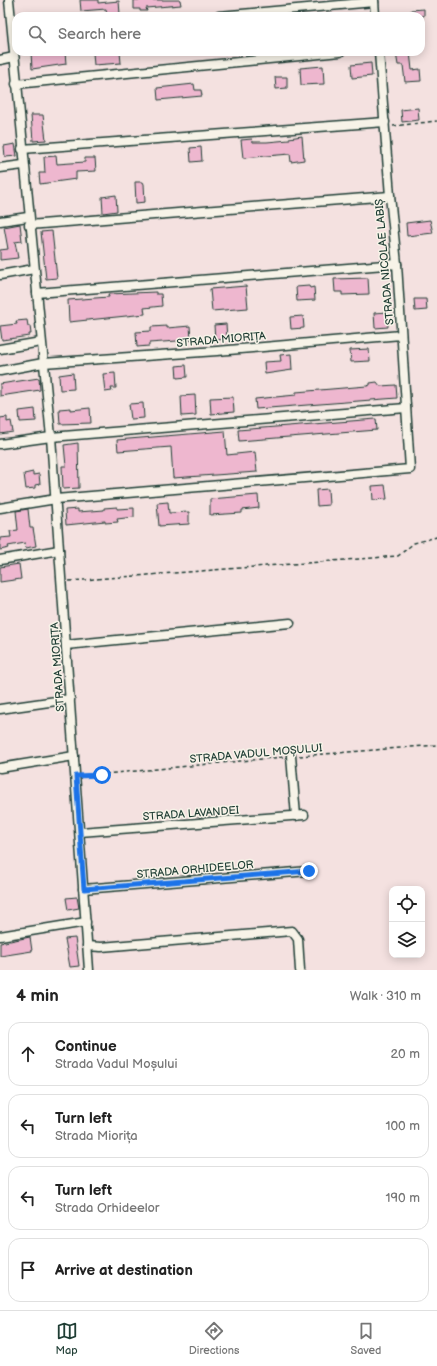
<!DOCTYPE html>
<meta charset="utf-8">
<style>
body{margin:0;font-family:"Balsamiq Sans",sans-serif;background:#f6f6f6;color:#222}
.controls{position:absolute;right:12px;bottom:12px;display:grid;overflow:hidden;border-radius:8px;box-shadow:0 2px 10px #0003}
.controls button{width:36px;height:36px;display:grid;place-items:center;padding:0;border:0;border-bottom:1px solid #e0e0e0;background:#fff;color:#222;font:20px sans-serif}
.stop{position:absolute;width:12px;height:12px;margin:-9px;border:3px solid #1a73e8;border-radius:50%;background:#fff}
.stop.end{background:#1a73e8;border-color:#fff;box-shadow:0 1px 4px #0008}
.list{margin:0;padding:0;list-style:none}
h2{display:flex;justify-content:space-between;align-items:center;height:52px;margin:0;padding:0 16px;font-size:17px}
h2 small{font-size:13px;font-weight:400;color:#767676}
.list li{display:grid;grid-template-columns:26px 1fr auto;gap:12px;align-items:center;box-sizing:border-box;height:64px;margin:0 8px 8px;padding:0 8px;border:1px solid #e0e0e0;border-radius:12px}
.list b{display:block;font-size:15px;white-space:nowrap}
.list p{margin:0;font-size:13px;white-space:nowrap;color:#767676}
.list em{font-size:13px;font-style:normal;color:#767676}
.icon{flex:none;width:22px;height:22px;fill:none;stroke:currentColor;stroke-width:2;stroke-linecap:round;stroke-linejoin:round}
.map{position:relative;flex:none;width:437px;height:970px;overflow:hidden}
.search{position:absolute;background:#fff;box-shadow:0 2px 10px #0003;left:12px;right:12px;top:12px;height:44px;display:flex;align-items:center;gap:10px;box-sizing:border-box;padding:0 14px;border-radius:12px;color:#767676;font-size:15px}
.sheet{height:340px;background:#fff}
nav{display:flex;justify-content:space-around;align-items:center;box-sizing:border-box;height:56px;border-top:1px solid #e0e0e0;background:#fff;font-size:11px;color:#767676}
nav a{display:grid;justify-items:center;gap:2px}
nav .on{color:#1f3d34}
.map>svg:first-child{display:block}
.building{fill:#eeb7cf;stroke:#1f3d34}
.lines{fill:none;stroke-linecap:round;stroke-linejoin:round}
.minor-casing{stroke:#1f3d34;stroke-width:11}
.path{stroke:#1f3d34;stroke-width:1.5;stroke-dasharray:4 3;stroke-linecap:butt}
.minor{stroke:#f7f3e8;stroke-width:8}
.route{stroke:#1a73e8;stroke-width:5}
.labels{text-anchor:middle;stroke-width:3;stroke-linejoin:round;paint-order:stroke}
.street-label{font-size:11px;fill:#1f3d34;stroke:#f7f3e8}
</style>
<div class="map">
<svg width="437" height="970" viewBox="0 0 437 970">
<rect width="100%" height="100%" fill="#f4e1e0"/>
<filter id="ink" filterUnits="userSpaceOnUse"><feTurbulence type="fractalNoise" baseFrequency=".025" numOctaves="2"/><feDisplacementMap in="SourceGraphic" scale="8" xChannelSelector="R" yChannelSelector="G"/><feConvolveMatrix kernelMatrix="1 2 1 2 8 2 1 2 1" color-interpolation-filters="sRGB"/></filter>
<g filter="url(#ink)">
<!-- building -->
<g class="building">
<path d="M80 0H98V3L119 1 120 14 107 16 106 9 81 11Z"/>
<path d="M134 0H180L181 5 146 8 147 11H140V9H134Z"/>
<path d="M424 9V16H412L411 10Z"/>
<path d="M31 52H50V54L65 52 66 64 32 69Z"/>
<path d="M102 52H120L121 63 94 65 93 53Z"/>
<path d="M410 52 412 70 420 69 421 81 405 82 403 65H398L396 53Z"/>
<path d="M371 63 372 76 352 78 351 65Z"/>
<path d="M323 66 324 84 301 85 300 68Z"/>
<path d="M275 77H287V88L276 89Z"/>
<path d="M194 84 195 90H201L202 96 158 100 157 88Z"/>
<path d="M418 108 419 120 402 122 401 110Z"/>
<path d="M31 115H43L46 140 33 141Z"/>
<path d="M302 136 304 160 291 162 290 154 243 158 241 140 252 139 253 142H267L289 140V138Z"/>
<path d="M15 144 17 156 5 157 4 146Z"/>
<path d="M201 147 202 161 191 162 190 148Z"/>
<path d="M56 156 57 164 85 162V158H95L96 171 76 172V179L40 184 39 173H45L44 157Z"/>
<path d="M135 182H143L144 184 145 202 136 203Z"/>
<path d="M116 195 117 211 103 213 102 197Z"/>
<path d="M430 220 433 233 407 236 406 223Z"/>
<path d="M20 224 22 241 15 242 18 258 0 260V250L8 249 4 227Z"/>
<path d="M52 231 57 278 46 279 41 232Z"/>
<path d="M368 278 369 294 342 295V292H335L334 279Z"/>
<path d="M246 286 248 308 212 311 210 289Z"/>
<path d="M309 286 310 288 314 287 315 300 297 301 296 287Z"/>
<path d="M156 292V294H161L162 306 144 308 145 314 69 322 68 300 109 297 108 294Z"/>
<path d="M414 299H426L427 310 415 311Z"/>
<path d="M387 312 388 327 375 328 374 313Z"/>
<path d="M303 316 304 328 291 329 290 317Z"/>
<path d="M27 320 28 326H30L31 334H29V336L2 340 0 326 17 324 16 321Z"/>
<path d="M226 324 227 339 215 340 214 325Z"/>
<path d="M167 326V328L190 326 191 340 149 343V346L137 347 136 332 151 331V327Z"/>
<path d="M369 349 370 361 351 362 350 350Z"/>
<path d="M291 354 292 370 265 374 264 362 281 361 280 355Z"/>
<path d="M186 365 187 377 177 378 176 366Z"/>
<path d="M73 373 74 389 60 390 59 375Z"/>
<path d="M115 373 116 388H111L112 391 105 392 103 374Z"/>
<path d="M39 378 40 390 0 396V384Z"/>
<path d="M377 382 380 386 396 385 397 398 256 409 255 399 296 395V392L367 386 370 385V383Z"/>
<path d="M195 395 196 415 182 416 181 396Z"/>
<path d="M233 397 234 412 211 414 210 398Z"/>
<path d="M143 403 144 418 131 419 129 404Z"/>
<path d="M71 408V410L90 408 91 423 60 424 59 409Z"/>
<path d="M35 409 36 421 20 422 19 411Z"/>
<path d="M7 417V422L11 421 13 432 0 434V418Z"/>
<path d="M376 419 377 430 239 441 238 430Z"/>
<path d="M225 431 227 455 255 452 257 472 173 478 171 447 118 451 117 440Z"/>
<path d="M78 443 79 488 63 489 62 466H66L64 445Z"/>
<path d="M33 472V475L39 474 40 484 35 485V488L26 489 24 474Z"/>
<path d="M385 485 387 499 373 500 372 486Z"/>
<path d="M328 489 329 505 317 506 316 490Z"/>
<path d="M258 495 259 508 242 510V513L210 515V499Z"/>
<path d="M168 502 169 513 189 512V524L159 526 157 503Z"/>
<path d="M117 507V509L134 508V517L117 519 118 522 105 523V521L66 525 65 510 78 509V512L104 510V508Z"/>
<path d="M28 509 30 528H33L36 546 26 548 25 543 8 546 9 548 0 550V538L11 537 10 531 18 530 16 511Z"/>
<path d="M19 564 21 579 0 582V567Z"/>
<path d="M77 897 79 908 68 910 66 898Z"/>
<path d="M30 937 32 951 0 956V943Z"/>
<path d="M75 938 79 966 70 967 65 939Z"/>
</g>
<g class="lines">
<!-- minor casing -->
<g class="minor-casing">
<g id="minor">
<path d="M9 0 51 437 89 970"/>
<path d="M374 0 375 16"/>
<path d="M219 16 374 2"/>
<path d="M0 60 14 57"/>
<path d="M16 84 340 52"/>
<path d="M22 149 385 122"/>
<path d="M0 168 23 165"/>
<path d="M0 221 28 217"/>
<path d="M29 225 390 196"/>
<path d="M0 275 34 269"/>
<path d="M37 293 397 264"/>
<path d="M0 349 41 342"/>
<path d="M0 371 43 363 217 351 401 335"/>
<path d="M0 444 51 437 406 408"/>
<path d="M0 508 56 499 410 469 397 264 390 196 379 52"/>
<path d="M0 560 59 550"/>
<path d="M66 645 290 623"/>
<path d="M0 709 70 699"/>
<path d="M291 756 296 816"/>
<path d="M0 768 74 756"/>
<path d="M80 832 304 815"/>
<path d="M83 889 309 871"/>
<path d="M0 936 86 922"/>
<path d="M87 946 101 947 292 931 298 939 300 970"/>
</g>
</g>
<!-- path -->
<g class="path">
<path d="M393 126 437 121"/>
<path d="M69 581 398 556 414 543 437 537"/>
<path d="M299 756 437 745"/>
<path d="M84 776 283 757"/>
</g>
<!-- minor -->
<use href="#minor" class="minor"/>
</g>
</g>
<g class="lines" filter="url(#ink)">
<!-- route -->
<path class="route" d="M102 775 76 776 84 889 309 871"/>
</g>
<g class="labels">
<!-- street labels -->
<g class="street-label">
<text transform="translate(384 262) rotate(-95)" y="4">STRADA NICOLAE LABIȘ</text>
<text transform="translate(221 339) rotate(-5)" y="4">STRADA MIORIȚA</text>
<text transform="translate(57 667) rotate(-94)" y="4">STRADA MIORIȚA</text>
<text transform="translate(256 753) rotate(-5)" y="4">STRADA VADUL MOȘULUI</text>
<text transform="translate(191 813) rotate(-4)" y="4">STRADA LAVANDEI</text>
<text transform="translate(195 869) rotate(-5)" y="4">STRADA ORHIDEELOR</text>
</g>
</g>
</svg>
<div class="controls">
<button><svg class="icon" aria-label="locate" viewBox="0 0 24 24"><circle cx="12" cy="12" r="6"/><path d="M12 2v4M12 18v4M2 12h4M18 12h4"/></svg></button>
<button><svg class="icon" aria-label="layers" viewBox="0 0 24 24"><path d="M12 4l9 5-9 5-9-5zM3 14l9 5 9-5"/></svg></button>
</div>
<div class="stop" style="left:102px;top:775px"></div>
<div class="stop end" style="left:309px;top:871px"></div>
<div class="search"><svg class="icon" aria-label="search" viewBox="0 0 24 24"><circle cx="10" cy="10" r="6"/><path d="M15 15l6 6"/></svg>Search here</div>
</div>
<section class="sheet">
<h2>4 min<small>Walk · 310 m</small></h2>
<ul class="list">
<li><svg class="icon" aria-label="ahead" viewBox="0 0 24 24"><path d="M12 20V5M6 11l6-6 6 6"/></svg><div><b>Continue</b><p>Strada Vadul Moșului</p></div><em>20 m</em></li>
<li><svg class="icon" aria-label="left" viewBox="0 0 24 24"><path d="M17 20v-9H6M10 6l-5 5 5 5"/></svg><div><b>Turn left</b><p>Strada Miorița</p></div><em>100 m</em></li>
<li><svg class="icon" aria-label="left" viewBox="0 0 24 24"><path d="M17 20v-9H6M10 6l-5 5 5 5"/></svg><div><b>Turn left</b><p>Strada Orhideelor</p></div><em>190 m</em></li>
<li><svg class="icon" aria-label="arrive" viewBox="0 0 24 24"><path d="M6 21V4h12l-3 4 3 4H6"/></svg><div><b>Arrive at destination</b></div></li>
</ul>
</section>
<nav>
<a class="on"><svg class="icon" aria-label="map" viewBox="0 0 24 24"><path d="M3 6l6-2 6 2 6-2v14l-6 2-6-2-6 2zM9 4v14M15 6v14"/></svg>Map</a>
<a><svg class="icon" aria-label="directions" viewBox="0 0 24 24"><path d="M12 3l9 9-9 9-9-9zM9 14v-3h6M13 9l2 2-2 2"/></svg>Directions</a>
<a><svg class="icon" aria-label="saved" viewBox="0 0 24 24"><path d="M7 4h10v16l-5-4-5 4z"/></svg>Saved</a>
</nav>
